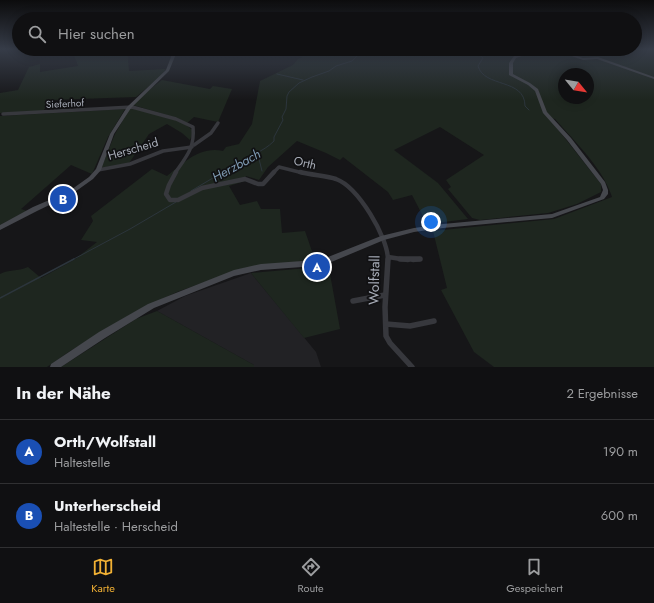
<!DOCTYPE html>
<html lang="de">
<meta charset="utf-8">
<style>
body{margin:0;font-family:Jost,sans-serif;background:#1e1e20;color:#f1f3f6}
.compass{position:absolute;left:558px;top:68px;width:36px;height:36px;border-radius:50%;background:#101012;box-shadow:0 2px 10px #0003;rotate:120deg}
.you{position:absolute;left:431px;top:222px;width:14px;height:14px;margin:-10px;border:3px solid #fff;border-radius:50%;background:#1a73e8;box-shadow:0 0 0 6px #1a73e833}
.badge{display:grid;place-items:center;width:26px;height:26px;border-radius:50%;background:#f2b134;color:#fff;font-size:13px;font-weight:700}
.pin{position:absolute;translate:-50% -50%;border:2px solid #fff;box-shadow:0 1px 4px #0006}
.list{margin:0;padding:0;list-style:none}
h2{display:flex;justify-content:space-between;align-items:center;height:52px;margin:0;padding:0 16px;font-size:17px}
h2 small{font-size:13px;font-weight:400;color:#9c9d9f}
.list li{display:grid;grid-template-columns:26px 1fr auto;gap:12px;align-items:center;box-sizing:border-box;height:64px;padding:0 16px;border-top:1px solid #303032}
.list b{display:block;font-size:15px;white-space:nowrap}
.list p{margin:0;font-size:13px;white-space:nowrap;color:#9c9d9f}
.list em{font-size:13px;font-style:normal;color:#9c9d9f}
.icon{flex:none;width:22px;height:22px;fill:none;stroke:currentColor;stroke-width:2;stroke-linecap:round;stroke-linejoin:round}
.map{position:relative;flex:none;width:654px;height:367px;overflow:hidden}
.search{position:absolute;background:#101012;box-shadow:0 2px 10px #0003;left:12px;right:12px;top:12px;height:44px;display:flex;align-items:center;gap:10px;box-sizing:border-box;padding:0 14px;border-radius:22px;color:#9c9d9f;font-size:15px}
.sheet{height:180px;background:#101012}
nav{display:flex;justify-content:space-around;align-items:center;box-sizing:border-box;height:56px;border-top:1px solid #303032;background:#101012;font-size:11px;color:#9c9d9f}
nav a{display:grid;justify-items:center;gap:2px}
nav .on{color:#f2b134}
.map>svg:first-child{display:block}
.built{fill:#222225}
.green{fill:#1e261f;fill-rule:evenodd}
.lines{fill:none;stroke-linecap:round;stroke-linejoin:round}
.stream-far1{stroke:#2c353c;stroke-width:1}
.stream{stroke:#2c353c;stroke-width:1.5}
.street-far2{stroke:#37383d;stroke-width:3.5}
.street-far1{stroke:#37383d;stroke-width:4.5}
.street{stroke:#37383d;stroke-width:5.5}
.secondary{fill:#45474d;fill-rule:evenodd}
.labels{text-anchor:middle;stroke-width:3.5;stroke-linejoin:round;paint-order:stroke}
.far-street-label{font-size:10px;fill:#a8adb8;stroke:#111113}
.street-label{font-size:12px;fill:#a8adb8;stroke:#111113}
.water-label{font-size:13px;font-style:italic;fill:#7f9bb3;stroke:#111113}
.near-street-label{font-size:14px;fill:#a8adb8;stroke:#111113}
</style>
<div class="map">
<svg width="654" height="367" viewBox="0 0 654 367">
<rect width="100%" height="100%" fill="#161618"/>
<!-- built -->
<path class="built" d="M251 273 316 352 321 367H254V365L157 311 185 296Z"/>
<!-- green -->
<g class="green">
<path d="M72 49H127L129 71 166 69 159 78 136 97 51 100 43 111 0 113V93L18 90 29 67 40 64V72L78 66Z"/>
<path d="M287 49H654V367H494L474 352 441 290 447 288 433 231 554 219 612 197C603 168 575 142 555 119L549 118 601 184V192L577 204 548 213 480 220 472 218 448 189 451 187 446 180 484 155 440 127 394 150 438 183 468 219 427 224 412 195 393 200 388 192 343 157 340 160 326 153 297 141 268 167 259 180 246 176 245 181 229 186 240 205 257 201 261 209H280L282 233 305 231 315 260 244 268 177 292 135 312 70 351 47 367H0V274C9 269 17 272 28 267L41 278 74 260 97 242 81 240 93 221 91 216 152 169 167 176C184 163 199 146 223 151L226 147 239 144 252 124 260 81 293 65 298 59 303 57 284 51ZM564 74H588V98H564Z"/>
<path d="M162 80 210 89 213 86 232 89 218 122 194 117 187 123 177 118 133 105 141 96Z"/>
<path d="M130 108C147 112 182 117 193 131L190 140 182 133 167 124 149 134 129 163 101 168 115 134Z"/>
<path d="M125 109 108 137 92 174 71 165 21 209 27 211 0 225V116Z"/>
<path d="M328 263 340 329 304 338 251 273 308 268Z"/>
<path d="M157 311 254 365V367H61L136 319Z"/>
</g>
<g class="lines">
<!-- stream-far1 -->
<g class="stream-far1">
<path d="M477 49V53L483 58 478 66C484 88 525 78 525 106L529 110"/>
<path d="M277 74 303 80"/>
<path d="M258 155 262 171"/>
<path d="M191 191 233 166 241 165C251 153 262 153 274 141V137L283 120 282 117 286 109 287 96 289 92 299 83 312 77 329 71 336 66 352 61 358 55 369 53 377 49"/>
<path d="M72 260 130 229 176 202"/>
</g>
<!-- stream -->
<path class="stream" d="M0 298 74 259"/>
<!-- street-far2 -->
<g class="street-far2">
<path d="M3 114 132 107 176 119 193 127C195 148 186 157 175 173"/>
<path d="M194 145 211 133 218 123"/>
<path d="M98 170 130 164 163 151 192 147"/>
<path d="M273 173 279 167 303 173"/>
</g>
<!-- street-far1 -->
<g class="street-far1">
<path d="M176 172 169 185 166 194 170 200H178L202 188 245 179 258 184H263L274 172"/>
<path d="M300 172C311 175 327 176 336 179 358 187 388 237 388 260"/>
<path d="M388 257 408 260"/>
<path d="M413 260 420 259"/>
</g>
<!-- street -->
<g class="street">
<path d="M388 259 385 307 386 336 390 343 412 367"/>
<path d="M400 259H420"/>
<path d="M353 301 385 295"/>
<path d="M386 324 410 326 434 321"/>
</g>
<!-- secondary -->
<g class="secondary">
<path d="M174 49H178L169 71 131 108 114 134 101 170 93 179 72 194 37 211 0 230V225L33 207 68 192 89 177 96 169 110 134 127 107 166 70Z"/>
<path d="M537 49H543L516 58 513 63V74L530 83 538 89 547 112 571 138 605 182 608 190V194L604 199 552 218 443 228 414 232 384 240 329 263 316 266 261 270 234 276 154 308 105 338 61 367H50L51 364 99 332 148 304 234 270 261 264 316 260 328 257 381 236 414 228 443 224 552 214 600 197 603 190 601 184 567 140 543 113 535 91 528 85 509 75V63L514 56Z"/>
<path d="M551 49H556L583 58 598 57 654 77V79L597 59 583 60Z"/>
</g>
</g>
<!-- sky -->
<linearGradient id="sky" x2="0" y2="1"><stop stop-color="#0c0c0d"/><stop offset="0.49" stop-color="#363c48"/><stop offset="1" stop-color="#363c48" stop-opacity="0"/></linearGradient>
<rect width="654" height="100" fill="url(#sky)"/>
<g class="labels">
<!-- far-street labels -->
<g class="far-street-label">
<text transform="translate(65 103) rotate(-3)" y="4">Sieferhof</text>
</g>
<!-- street labels -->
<g class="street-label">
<text transform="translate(133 149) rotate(-16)" y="4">Herscheid</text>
<text transform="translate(305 163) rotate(13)" y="4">Orth</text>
</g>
<!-- water labels -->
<g class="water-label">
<text transform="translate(236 165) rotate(-29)" y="5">Herzbach</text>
</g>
<!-- near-street labels -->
<g class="near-street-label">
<text transform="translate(374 280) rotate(-89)" y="5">Wolfstall</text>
</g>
</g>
</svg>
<svg class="compass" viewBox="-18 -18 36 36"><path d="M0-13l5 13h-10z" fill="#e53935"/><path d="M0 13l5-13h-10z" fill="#9c9d9f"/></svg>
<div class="you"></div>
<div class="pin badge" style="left:317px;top:267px;background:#1a4fb4">A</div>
<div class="pin badge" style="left:63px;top:199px;background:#1a4fb4">B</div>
<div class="search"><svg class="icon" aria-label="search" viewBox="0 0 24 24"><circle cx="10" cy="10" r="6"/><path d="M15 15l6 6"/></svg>Hier suchen</div>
</div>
<section class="sheet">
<h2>In der Nähe<small>2 Ergebnisse</small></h2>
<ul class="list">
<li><span class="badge" style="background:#1a4fb4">A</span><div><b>Orth/Wolfstall</b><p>Haltestelle</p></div><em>190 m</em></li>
<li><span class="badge" style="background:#1a4fb4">B</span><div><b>Unterherscheid</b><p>Haltestelle · Herscheid</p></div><em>600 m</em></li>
</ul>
</section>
<nav>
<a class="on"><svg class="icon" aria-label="map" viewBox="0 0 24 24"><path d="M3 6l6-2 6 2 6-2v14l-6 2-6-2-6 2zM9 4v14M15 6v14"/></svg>Karte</a>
<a><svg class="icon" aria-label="directions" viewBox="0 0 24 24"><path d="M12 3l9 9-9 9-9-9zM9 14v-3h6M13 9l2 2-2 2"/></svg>Route</a>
<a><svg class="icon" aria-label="saved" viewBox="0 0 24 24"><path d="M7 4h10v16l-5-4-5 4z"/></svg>Gespeichert</a>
</nav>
